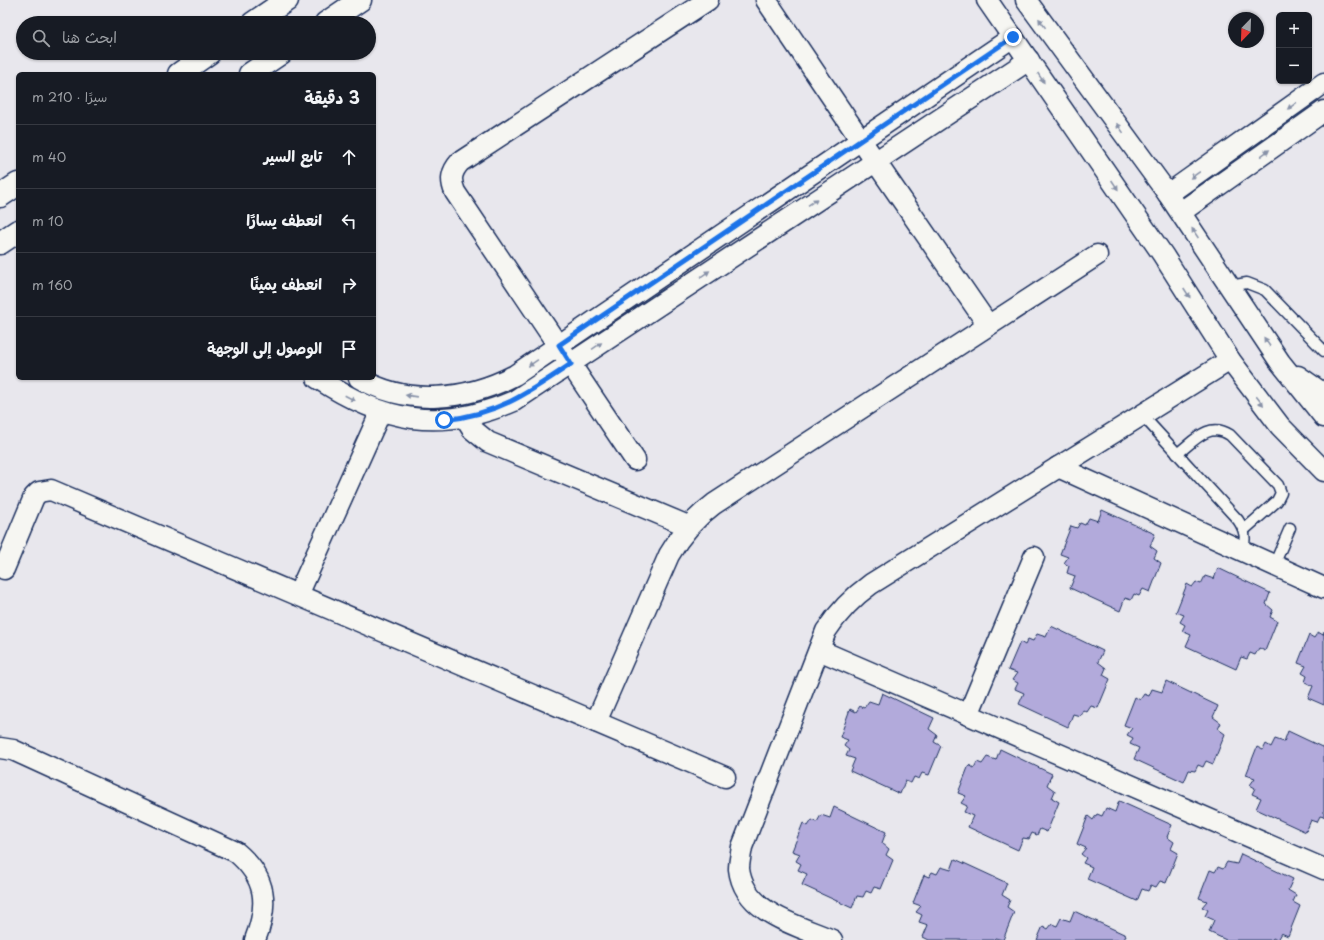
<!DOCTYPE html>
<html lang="ar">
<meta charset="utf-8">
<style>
body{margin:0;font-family:"Playpen Sans","Playpen Sans Arabic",sans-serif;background:#20242c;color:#f1f3f6;direction:rtl}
.controls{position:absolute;right:12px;top:12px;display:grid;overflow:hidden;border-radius:6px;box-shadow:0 1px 3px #0004}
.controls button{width:36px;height:36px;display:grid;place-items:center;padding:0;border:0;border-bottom:1px solid #363941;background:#171b24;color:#f1f3f6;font:20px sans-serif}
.compass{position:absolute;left:1228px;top:12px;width:36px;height:36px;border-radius:50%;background:#171b24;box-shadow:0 1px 3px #0004;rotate:203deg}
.stop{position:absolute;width:12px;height:12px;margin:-9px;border:3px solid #1a73e8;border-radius:50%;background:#fff}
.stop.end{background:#1a73e8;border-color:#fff;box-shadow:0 1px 4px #0008}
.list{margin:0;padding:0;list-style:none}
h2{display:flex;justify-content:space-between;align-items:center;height:52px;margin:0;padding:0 16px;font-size:17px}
h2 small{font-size:13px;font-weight:400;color:#9ea1a6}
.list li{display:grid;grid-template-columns:26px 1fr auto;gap:12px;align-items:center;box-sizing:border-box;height:64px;padding:0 16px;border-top:1px solid #363941}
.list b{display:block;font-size:15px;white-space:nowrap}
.list em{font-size:13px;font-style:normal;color:#9ea1a6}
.icon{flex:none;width:22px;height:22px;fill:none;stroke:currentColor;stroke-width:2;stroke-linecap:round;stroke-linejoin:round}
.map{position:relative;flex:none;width:1324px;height:940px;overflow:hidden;direction:ltr}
.search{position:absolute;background:#171b24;box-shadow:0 1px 3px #0004;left:16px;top:16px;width:360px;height:44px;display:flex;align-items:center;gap:10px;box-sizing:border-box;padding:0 14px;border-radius:22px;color:#9ea1a6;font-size:15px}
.panel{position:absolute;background:#171b24;box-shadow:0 1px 3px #0004;left:16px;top:72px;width:360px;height:308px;border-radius:6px;direction:rtl}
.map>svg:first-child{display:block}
.building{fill:#b2aadb;stroke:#1b2f5e}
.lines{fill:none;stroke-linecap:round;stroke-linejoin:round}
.service-casing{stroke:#1b2f5e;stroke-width:13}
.minor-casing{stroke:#1b2f5e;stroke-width:23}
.tertiary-casing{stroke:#1b2f5e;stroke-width:25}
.service{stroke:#f6f6f2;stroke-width:10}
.minor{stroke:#f6f6f2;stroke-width:20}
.tertiary{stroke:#f6f6f2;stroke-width:22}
.oneway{fill:#8892a8}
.route{stroke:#1a73e8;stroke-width:5}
</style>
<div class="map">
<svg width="1324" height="940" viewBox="0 0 1324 940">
<rect width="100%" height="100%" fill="#e8e7ed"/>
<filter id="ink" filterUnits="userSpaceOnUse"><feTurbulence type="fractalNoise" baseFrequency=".025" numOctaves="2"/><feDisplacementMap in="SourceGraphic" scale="8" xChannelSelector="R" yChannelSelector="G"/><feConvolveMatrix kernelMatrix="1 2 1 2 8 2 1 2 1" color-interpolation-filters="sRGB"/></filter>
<g filter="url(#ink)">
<!-- building -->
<g class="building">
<path d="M1102 510 1155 534 1150 546 1157 551 1154 558 1161 563 1150 592 1143 589 1139 596 1134 594 1131 600 1125 598 1120 611 1070 588 1075 576 1067 573 1069 566 1064 563 1068 557 1060 554 1071 526 1077 528 1080 523 1085 525 1089 518 1098 521Z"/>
<path d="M1218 568 1270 593 1266 604 1273 610 1270 617 1277 621 1265 651 1259 648 1255 655 1250 653 1247 659 1241 657 1236 669 1186 646 1191 635 1182 631 1185 625 1180 622 1184 615 1176 612 1187 584 1192 587 1196 582 1201 584 1205 576 1214 579Z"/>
<path d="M1051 626 1103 651 1098 662 1106 668 1103 675 1110 679 1098 708 1091 706 1087 712 1083 710 1080 716 1073 714 1068 727 1019 704 1024 693 1015 689 1018 683 1012 680 1017 673 1008 670 1020 642 1025 645 1028 639 1033 641 1037 634 1046 637Z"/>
<path d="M1318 632 1323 635 1324 632V705L1308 698 1313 686 1305 682 1307 676 1302 673 1306 666 1298 663 1309 635 1314 638Z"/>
<path d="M1166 681 1218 706 1213 717 1221 723 1218 729 1225 734 1213 764 1206 761 1203 767 1198 765 1195 771 1189 770 1184 782 1134 759 1139 748 1130 744 1133 738 1127 735 1132 728 1124 725 1135 697 1140 700 1144 694 1149 696 1152 689 1162 692Z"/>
<path d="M882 693 934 718 929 729 937 735 934 742 941 746 929 775 922 773 919 779 914 777 911 783 905 781 900 794 850 771 855 759 846 756 849 750 844 746 848 740 840 737 850 709 856 712 860 706 864 708 869 701 878 704Z"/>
<path d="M1288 731 1324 748V817L1320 816 1317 822 1311 820 1306 832 1256 809 1261 798 1252 794 1255 788 1250 785 1255 778 1246 775 1257 747 1263 750 1266 744 1271 747 1275 739 1284 742Z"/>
<path d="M1000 749 1052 774 1047 785 1055 791 1052 798 1059 802 1047 832 1040 829 1037 835 1032 833 1029 839 1023 838 1018 850 968 827 973 816 964 812 967 806 961 803 966 796 958 793 969 765 974 768 977 762 982 764 987 757 996 760Z"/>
<path d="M1119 801 1172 825 1167 837 1174 842 1171 849 1178 853 1166 883 1160 881 1156 887 1151 885 1148 891 1142 889 1137 901 1087 879 1092 867 1083 863 1086 858 1081 854 1086 848 1077 844 1088 816 1093 820 1097 814 1102 816 1106 808 1115 812Z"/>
<path d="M834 807 886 832 882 843 889 849 886 855 893 860 881 889 874 887 871 893 866 891 863 897 857 896 852 908 802 885 807 874 798 870 801 864 796 861 800 854 792 851 803 823 808 826 812 820 817 822 821 815 830 818Z"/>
<path d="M1241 854 1293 879 1288 890 1296 895 1293 902 1300 906 1288 936 1281 933 1277 940 1273 938 1272 940H1226L1209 932 1214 920 1205 916 1208 910 1202 907 1207 901 1199 898 1210 870 1215 872 1218 867 1223 869 1227 862 1237 864Z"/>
<path d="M955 859 1007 883 1002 895 1010 900 1007 907 1014 912 1003 940 995 938 994 940H929L923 937 928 925 919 922 922 915 916 912 921 906 913 903 924 875 929 877 932 872 937 874 941 867 951 870Z"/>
<path d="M1074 911 1126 935 1124 940H1037L1043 926 1048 929 1052 924 1057 926 1061 918 1070 921Z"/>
</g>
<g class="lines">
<!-- service casing -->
<g class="service-casing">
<g id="service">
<path d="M1230 286 1247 283 1265 290 1324 351"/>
<path d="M1142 415 1238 520C1245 530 1247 539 1242 551"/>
<path d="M1177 454C1194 441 1209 421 1230 435L1278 485 1281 493 1277 501 1244 530"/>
<path d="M1274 565 1290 528"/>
</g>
</g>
<!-- minor casing -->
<g class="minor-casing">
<g id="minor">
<path d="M766 0 860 139 988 325"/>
<path d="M987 0 1163 255 1230 360 1280 426 1324 471"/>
<path d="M1026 0 1168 194 1280 362 1324 417"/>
<path d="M1168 194 1324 83"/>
<path d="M1181 212 1324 111"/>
<path d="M1298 376 1324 394"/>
<path d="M317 378C383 422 440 433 514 401L1029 60"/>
<path d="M359 378C408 407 467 400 515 375L1013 37"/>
<path d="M465 418 472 429 488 442 688 526"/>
<path d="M635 460 455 192C450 180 451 172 460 162L708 0"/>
<path d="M1058 467 1324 588"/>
<path d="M4 569 34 497 39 492 51 490 725 777"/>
<path d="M298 595 381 411"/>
<path d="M819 650 1324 869"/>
<path d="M968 715 1034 557"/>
<path d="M596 722 669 555C681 534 695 518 714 504L1097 255"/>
<path d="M0 748 13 750 236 852C267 878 269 904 255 940"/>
<path d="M832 940C797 925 744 913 739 869 739 862 741 854 742 847L826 631C839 611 853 597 871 584L1230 360"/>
</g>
</g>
<!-- tertiary casing -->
<g class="tertiary-casing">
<g id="tertiary">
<path d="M253 23 287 0"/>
<path d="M326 23 360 0"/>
<path d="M179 74 209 53"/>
<path d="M250 74 281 53"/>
<path d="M0 196 18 184"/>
<path d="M0 243 18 231"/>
</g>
</g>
<!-- service -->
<use href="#service" class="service"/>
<!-- minor -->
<use href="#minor" class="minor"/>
<!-- tertiary -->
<use href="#tertiary" class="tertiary"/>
</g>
<!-- one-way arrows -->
<defs><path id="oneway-solid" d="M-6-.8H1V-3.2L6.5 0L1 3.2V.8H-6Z"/></defs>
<g class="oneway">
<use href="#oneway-solid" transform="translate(1042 23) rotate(-126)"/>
<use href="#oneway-solid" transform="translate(1041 78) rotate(56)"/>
<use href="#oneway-solid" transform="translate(1292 106) rotate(144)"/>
<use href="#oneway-solid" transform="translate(1120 128) rotate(-126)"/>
<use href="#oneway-solid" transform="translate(1265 153) rotate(-36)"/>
<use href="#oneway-solid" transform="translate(1195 175) rotate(145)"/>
<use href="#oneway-solid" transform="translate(1115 185) rotate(56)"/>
<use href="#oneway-solid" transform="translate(813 202) rotate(-34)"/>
<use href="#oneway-solid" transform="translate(1195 233) rotate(-124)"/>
<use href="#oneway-solid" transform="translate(705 274) rotate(-34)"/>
<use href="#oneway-solid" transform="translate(1187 293) rotate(57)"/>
<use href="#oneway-solid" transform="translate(1267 342) rotate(-124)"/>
<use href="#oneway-solid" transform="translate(597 346) rotate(-34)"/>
<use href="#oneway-solid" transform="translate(533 363) rotate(146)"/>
<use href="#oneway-solid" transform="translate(411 396) rotate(-172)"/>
<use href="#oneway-solid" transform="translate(350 398) rotate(27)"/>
<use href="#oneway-solid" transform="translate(1260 401) rotate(51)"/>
</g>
</g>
<g class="lines" filter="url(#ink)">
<!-- route -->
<path class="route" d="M444 420C498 414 527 394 571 364L559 345 1013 37"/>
</g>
</svg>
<div class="controls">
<button>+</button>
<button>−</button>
</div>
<svg class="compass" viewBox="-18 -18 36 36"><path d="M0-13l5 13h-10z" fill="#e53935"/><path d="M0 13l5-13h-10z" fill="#9ea1a6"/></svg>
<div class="stop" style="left:444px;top:420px"></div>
<div class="stop end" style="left:1013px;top:37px"></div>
<div class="search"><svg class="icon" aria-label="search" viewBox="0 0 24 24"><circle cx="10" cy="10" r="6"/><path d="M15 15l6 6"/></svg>ابحث هنا</div>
<section class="panel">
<h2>3 دقيقة<small>سيرًا · 210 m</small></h2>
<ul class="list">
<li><svg class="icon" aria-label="ahead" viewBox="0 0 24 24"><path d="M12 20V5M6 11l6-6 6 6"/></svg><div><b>تابع السير</b></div><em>40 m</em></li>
<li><svg class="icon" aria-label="left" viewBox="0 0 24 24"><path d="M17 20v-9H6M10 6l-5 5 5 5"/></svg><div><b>انعطف يسارًا</b></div><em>10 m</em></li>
<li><svg class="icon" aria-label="right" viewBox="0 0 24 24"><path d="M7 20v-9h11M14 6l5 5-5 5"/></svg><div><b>انعطف يمينًا</b></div><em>160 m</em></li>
<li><svg class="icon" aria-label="arrive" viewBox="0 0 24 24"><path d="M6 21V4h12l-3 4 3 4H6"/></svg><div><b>الوصول إلى الوجهة</b></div></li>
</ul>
</section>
</div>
